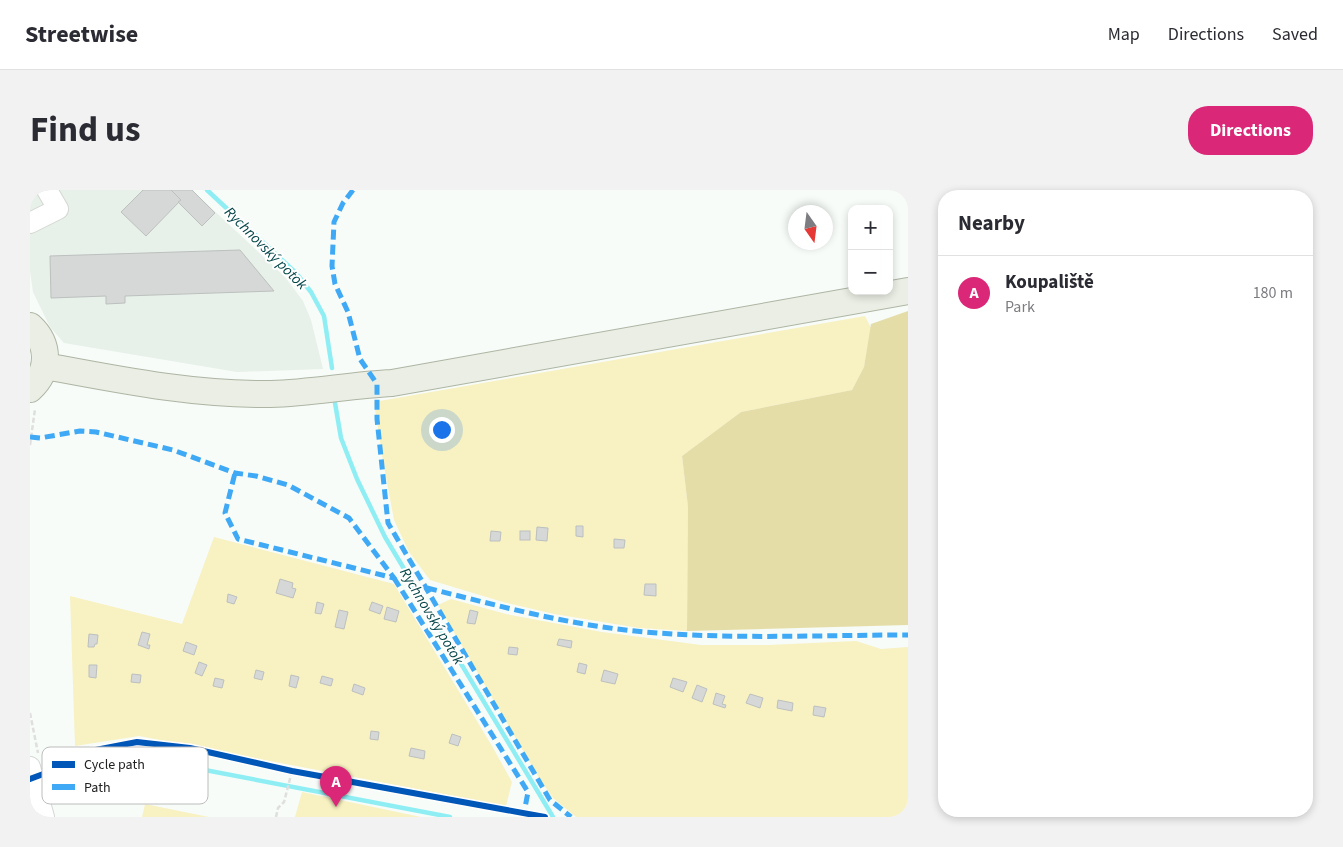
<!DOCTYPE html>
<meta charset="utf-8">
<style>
body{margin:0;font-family:"Source Sans 3",sans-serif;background:#f2f2f3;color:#2b2b33}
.controls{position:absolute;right:15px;top:15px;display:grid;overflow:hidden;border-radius:10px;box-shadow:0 2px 8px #0003}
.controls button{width:45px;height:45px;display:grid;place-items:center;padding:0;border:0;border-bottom:1px solid #e1e1e2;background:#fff;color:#2b2b33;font:25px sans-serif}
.compass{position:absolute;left:758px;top:15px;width:45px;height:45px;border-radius:50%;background:#fff;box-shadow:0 2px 8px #0003;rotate:166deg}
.you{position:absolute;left:411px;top:239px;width:18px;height:18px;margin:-12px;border:4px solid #fff;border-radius:50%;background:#1a73e8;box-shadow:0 0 0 8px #1a73e833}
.badge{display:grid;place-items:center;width:32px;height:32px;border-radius:50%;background:#db2777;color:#fff;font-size:16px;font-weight:700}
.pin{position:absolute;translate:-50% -41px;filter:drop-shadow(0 1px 2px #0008)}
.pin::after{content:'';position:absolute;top:26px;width:18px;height:15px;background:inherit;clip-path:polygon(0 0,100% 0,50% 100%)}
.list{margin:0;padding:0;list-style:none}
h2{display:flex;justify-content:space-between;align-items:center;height:65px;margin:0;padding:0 20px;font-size:21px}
h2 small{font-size:16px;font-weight:400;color:#7c7c81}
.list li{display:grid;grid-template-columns:32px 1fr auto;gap:15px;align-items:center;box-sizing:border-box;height:75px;padding:0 20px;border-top:1px solid #e1e1e2}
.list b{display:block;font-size:19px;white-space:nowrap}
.list p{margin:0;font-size:16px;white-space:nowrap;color:#7c7c81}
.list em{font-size:16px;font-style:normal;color:#7c7c81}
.map{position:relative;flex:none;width:878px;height:627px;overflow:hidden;border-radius:20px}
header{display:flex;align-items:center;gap:30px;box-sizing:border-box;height:70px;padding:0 25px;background:#fff;border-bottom:1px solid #e1e1e2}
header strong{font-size:24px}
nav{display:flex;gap:28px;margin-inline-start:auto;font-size:18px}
.intro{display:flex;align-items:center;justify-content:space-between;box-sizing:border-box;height:120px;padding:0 30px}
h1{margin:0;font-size:35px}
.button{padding:12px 22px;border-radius:20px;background:#db2777;color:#fff;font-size:18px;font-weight:700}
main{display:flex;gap:30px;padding:0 30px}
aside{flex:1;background:#fff;border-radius:20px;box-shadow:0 2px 8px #0003}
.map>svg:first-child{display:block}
.built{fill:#e7f0e9}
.green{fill:#f8f1c2}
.forest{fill:#e5dda8}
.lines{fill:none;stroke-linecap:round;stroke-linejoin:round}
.stream{stroke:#8feef3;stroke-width:4.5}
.building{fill:#d5d8d6;stroke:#bcc0be}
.minor-casing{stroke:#d4d7d4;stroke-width:22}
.major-casing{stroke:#aeb5a4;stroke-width:28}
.path{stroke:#dedfde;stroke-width:2.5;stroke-dasharray:5 2.5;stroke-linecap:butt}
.minor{stroke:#fefffe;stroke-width:20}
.major{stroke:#eaeee4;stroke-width:26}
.quiet{stroke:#3fa9f5;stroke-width:5;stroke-dasharray:10 5;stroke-linecap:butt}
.cycleway-casing{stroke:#fff;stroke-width:9}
.cycleway{stroke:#0057b8;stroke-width:6}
.labels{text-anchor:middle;stroke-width:4;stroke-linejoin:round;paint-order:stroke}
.water-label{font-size:15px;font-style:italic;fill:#054649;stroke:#fff}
.key{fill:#fff;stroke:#bcbdbc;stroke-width:1}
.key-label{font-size:14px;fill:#202220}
</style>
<header>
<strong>Streetwise</strong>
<nav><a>Map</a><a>Directions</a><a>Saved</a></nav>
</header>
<div class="intro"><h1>Find us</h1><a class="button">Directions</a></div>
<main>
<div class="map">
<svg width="878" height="627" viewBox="0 0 878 627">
<rect width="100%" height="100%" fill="#f7fcf8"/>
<!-- built -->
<path class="built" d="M0 0H162L255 87 273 111 281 130 293 179 207 182 34 153 20 137 3 102 0 81Z"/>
<!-- green -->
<g class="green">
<path d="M835 126 841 138 834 177 822 200 711 222 652 266 658 317 657 441 609 438 524 424 473 412 400 390 379 362 364 330 353 271 344 212Z"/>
<path d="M184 347 364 394 462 556 482 592 476 616 109 546 45 556 40 406 152 434Z"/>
<path d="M421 409 476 424 572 442 671 455H738L826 451 851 459 878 457V627H546L523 608 509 588 408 415Z"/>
<path d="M272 602 391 627H265Z"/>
<path d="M115 614 179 627H112Z"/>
</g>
<!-- forest -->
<path class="forest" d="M878 121V435L657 441 658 317 652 266 711 222 822 200 834 177 841 134Z"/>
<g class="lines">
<!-- stream -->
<g class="stream">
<path d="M177 0 266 83 281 102 294 126 302 178"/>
<path d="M305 213 311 248 327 289 355 347 523 627"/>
<path d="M11 592 23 587 95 573 154 576 420 627"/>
</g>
</g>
<!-- building -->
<g class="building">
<path d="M113 0H141L151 10 116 46 91 22Z"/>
<path d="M141 0H162L185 23 172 36 148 12 151 10Z"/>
<path d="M210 60 244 101 95 106V113L76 114V106L21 108 20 66Z"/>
<path d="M546 336H553V347L546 346Z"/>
<path d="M507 337 518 338 517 351 506 350Z"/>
<path d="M461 341 471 342 470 351H460Z"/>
<rect x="490" y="341" width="10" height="9"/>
<path d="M584 349 595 350 594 358H584Z"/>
<path d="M250 389 263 393 262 398 266 399 263 408 246 403Z"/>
<path d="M615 394H626V406L614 405Z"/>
<path d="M198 404 207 407 204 414 197 412Z"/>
<path d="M287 412 294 414 291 424 285 423Z"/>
<path d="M342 412 353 416 350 424 339 420Z"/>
<path d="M357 417 369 421 366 432 354 429Z"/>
<path d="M309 420 318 422 314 439 305 437Z"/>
<path d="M440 420 448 422 445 434 437 433Z"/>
<path d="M112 442 120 444 117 455H120L119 459 108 455Z"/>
<path d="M59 444 68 445 67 454H65L64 457H58Z"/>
<path d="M529 449 542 451 541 458 527 455Z"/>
<path d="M156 452 167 456 164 465 153 461Z"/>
<path d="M479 457 488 458 487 465 478 464Z"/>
<path d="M169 472 177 475 172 486 165 483Z"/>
<path d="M549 473 557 475 555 484 547 482Z"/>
<path d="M59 475H67L66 488 59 487Z"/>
<path d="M226 480 234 482 232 490 224 488Z"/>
<path d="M574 480 588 484 585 494 571 491Z"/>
<path d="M102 484 111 485 110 493 101 492Z"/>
<path d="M261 485 269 487 266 498 259 496Z"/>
<path d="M292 486 303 489 301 496 290 493Z"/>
<path d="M185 488 194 490 192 498 183 496Z"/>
<path d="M643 488 657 492 653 502 640 497Z"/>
<path d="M324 494 335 498 333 505 322 501Z"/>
<path d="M667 495 677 499 672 512 662 508Z"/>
<path d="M686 503 695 506 692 514 696 515 695 518 683 514Z"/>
<path d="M720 504 733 508 730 518 716 513Z"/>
<path d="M748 510 763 513 762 521 747 518Z"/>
<path d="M784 516 796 518 794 527 783 525Z"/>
<path d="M341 541 349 542 348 550 340 549Z"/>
<path d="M422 544 431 547 428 556 419 553Z"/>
<path d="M381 558 395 561 394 569 379 566Z"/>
</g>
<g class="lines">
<!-- minor casing -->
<g class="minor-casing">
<g id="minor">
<path d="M0 33 28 19 17 0"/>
<path d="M0 577 14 627"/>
</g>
</g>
<!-- major casing -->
<g class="major-casing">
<g id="major">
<path d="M0 136C20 154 20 181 0 199"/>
<path d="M15 176C90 190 164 205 241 204 281 203 321 195 362 193L878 101"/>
</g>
</g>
<!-- path -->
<g class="path">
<path d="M0 255 5 219"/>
<path d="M0 523 8 563"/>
<path d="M246 627 248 618 254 612 262 581"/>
</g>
<!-- minor -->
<use href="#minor" class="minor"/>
<!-- major -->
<use href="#major" class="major"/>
<!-- quiet -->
<g class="quiet">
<path d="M323 0 313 13 304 32 302 76 305 94 318 122 330 169 347 194V229L358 333 520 610 541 627"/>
<path d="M0 247 10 248 50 241 66 242 143 260 205 283 226 286 258 295 319 328 364 388 208 349 195 323 205 283"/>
<path d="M364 388 498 602 494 623"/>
<path d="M397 398C466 415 534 434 605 441 695 450 787 445 878 445"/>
</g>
<!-- cycleway casing -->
<g class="cycleway-casing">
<path id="cycleway" d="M0 589 16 583 55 562 107 552 160 558 262 581 515 627"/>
</g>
<!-- cycleway -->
<use href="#cycleway" class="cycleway"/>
</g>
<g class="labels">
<!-- water labels -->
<g class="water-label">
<text transform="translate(236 58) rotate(45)" y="5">Rychnovský potok</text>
<text transform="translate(402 426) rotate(59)" y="5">Rychnovský potok</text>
</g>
</g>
<!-- legend -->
<rect x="12" y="557" width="166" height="57" rx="8" class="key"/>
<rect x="22" y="571" width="23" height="7" fill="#0057b8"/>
<rect x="22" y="594" width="23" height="6" fill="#3fa9f5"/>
<g class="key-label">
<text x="54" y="579">Cycle path</text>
<text x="54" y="602">Path</text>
</g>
</svg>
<div class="controls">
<button>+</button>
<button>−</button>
</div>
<svg class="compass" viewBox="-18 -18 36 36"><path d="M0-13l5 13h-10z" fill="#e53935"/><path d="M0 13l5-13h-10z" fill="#7c7c81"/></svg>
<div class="you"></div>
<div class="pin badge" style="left:306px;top:617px">A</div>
</div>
<aside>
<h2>Nearby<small></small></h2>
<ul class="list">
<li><span class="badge">A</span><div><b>Koupaliště</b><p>Park</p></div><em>180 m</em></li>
</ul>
</aside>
</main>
